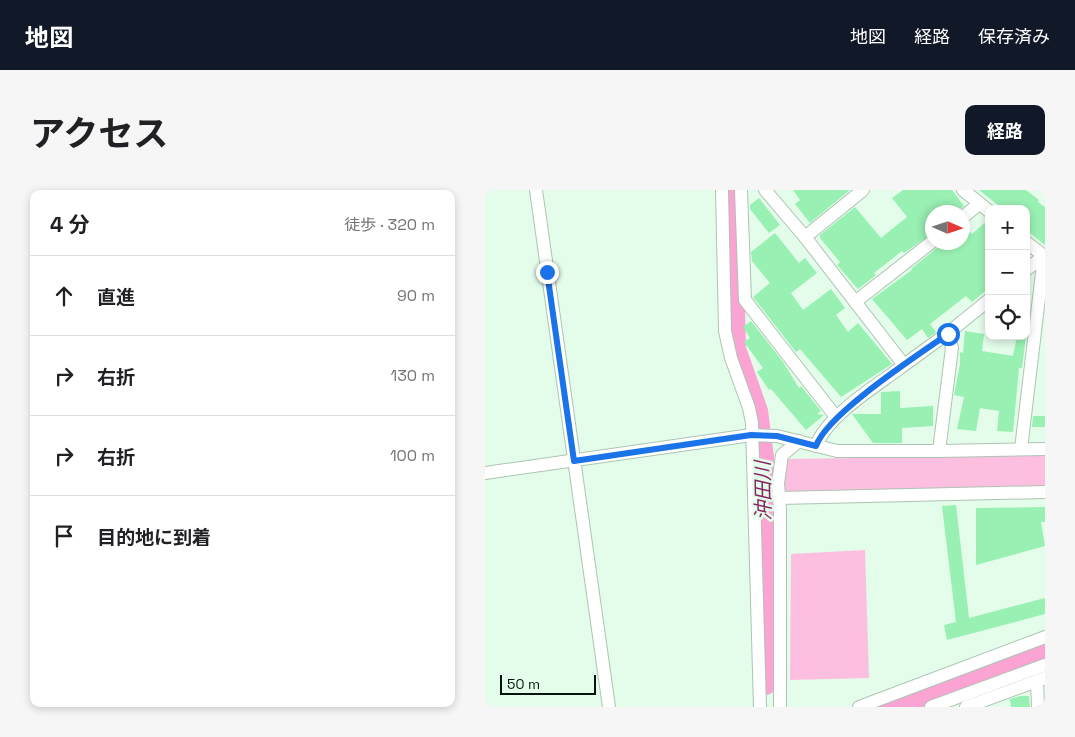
<!DOCTYPE html>
<html lang="ja">
<meta charset="utf-8">
<style>
body{margin:0;font-family:"Space Grotesk","Noto Sans JP",sans-serif;background:#f6f6f6;color:#202124}
.controls{position:absolute;right:15px;top:15px;display:grid;overflow:hidden;border-radius:10px;box-shadow:0 2px 8px #0003}
.controls button{width:45px;height:45px;display:grid;place-items:center;padding:0;border:0;border-bottom:1px solid #e0e0e0;background:#fff;color:#202124;font:25px sans-serif}
.compass{position:absolute;left:440px;top:15px;width:45px;height:45px;border-radius:50%;background:#fff;box-shadow:0 2px 8px #0003;rotate:93deg}
.scale{position:absolute;left:15px;bottom:12px;width:96px;box-sizing:border-box;padding-left:5px;border:2px solid #09120c;border-top:0;font-size:14px;line-height:18px;white-space:nowrap;color:#09120c;-webkit-text-stroke:4px #e4fcea;paint-order:stroke}
.stop{position:absolute;width:15px;height:15px;margin:-11px;border:4px solid #1a73e8;border-radius:50%;background:#fff}
.stop.end{background:#1a73e8;border-color:#fff;box-shadow:0 1px 5px #0008}
.list{margin:0;padding:0;list-style:none}
h2{display:flex;justify-content:space-between;align-items:center;height:65px;margin:0;padding:0 20px;font-size:21px}
h2 small{font-size:16px;font-weight:400;color:#757577}
.list li{display:grid;grid-template-columns:32px 1fr auto;gap:15px;align-items:center;box-sizing:border-box;height:80px;padding:0 20px;border-top:1px solid #e0e0e0}
.list b{display:block;font-size:19px;white-space:nowrap}
.list em{font-size:16px;font-style:normal;color:#757577}
.icon{flex:none;width:28px;height:28px;fill:none;stroke:currentColor;stroke-width:2;stroke-linecap:round;stroke-linejoin:round}
.map{position:relative;flex:none;width:560px;height:517px;overflow:hidden;border-radius:10px}
header{display:flex;align-items:center;gap:30px;box-sizing:border-box;height:70px;padding:0 25px;background:#111827;color:#fff}
header strong{font-size:24px}
nav{display:flex;gap:28px;margin-inline-start:auto;font-size:18px}
.intro{display:flex;align-items:center;justify-content:space-between;box-sizing:border-box;height:120px;padding:0 30px}
h1{margin:0;font-size:35px}
.button{padding:12px 22px;border-radius:10px;background:#111827;color:#fff;font-size:18px;font-weight:700}
main{display:flex;gap:30px;padding:0 30px}
aside{flex:1;background:#fff;border-radius:10px;box-shadow:0 2px 8px #0003}
.map>svg:first-child{display:block}
.green{fill:#fdbfdf}
.lines{fill:none;stroke-linecap:round;stroke-linejoin:round}
.river{stroke:#fba3d2;stroke-width:22}
.building{fill:#99f0b3}
.street-casing{stroke:#adc4b3;stroke-width:14}
.street{stroke:#fff;stroke-width:12}
.route{stroke:#1a73e8;stroke-width:6}
.labels{text-anchor:middle;stroke-width:5;stroke-linejoin:round;paint-order:stroke}
.water-label{font-size:20px;font-style:italic;fill:#882563;stroke:#e4fcea}
</style>
<header>
<strong>地図</strong>
<nav><a>地図</a><a>経路</a><a>保存済み</a></nav>
</header>
<div class="intro"><h1>アクセス</h1><a class="button">経路</a></div>
<main>
<aside>
<h2>4 分<small>徒歩 · 320 m</small></h2>
<ul class="list">
<li><svg class="icon" aria-label="ahead" viewBox="0 0 24 24"><path d="M12 20V5M6 11l6-6 6 6"/></svg><div><b>直進</b></div><em>90 m</em></li>
<li><svg class="icon" aria-label="right" viewBox="0 0 24 24"><path d="M7 20v-9h11M14 6l5 5-5 5"/></svg><div><b>右折</b></div><em>130 m</em></li>
<li><svg class="icon" aria-label="right" viewBox="0 0 24 24"><path d="M7 20v-9h11M14 6l5 5-5 5"/></svg><div><b>右折</b></div><em>100 m</em></li>
<li><svg class="icon" aria-label="arrive" viewBox="0 0 24 24"><path d="M6 21V4h12l-3 4 3 4H6"/></svg><div><b>目的地に到着</b></div></li>
</ul>
</aside>
<div class="map">
<svg width="560" height="517" viewBox="0 0 560 517">
<rect width="100%" height="100%" fill="#e4fcea"/>
<!-- green -->
<g class="green">
<path d="M560 265V297L309 305 298 301 301 269Z"/>
<path d="M380 360 384 488 305 490 306 364Z"/>
</g>
<g class="lines">
<!-- river -->
<g class="river">
<path d="M246 0 250 159 272 221 278 268 280 494"/>
<path d="M405 517 560 461"/>
</g>
</g>
<!-- building -->
<g class="building">
<path d="M308 0H365L325 33 310 14 315 10Z"/>
<path d="M418 0H467L479 16 471 22H448V43L419 63 417 61 389 83 391 85 373 99 352 75 355 72 335 48V45L370 17 396 48 422 27 407 8Z"/>
<path d="M494 0H541L554 10 553 12 560 17V55L541 40V19H518Z"/>
<path d="M274 8 295 35 284 43 265 19V15Z"/>
<path d="M504 29V98L487 112 481 106 445 134 451 142 443 148 437 139 422 150 387 109 427 80 426 79 453 57 456 52H478V35L487 44Z"/>
<path d="M290 43 314 73 320 68 332 83 306 103 318 120 346 99 360 118 351 125 363 142 373 133 407 174 356 207 315 159 311 162 268 107 285 93 267 71 266 62Z"/>
<path d="M266 131 298 172 314 198 316 196 336 221 332 224 339 225 321 240 286 199 284 200 272 182 278 178 259 152 265 148 258 137Z"/>
<path d="M480 141 499 144 497 161 528 166 532 146H541L537 178H534L528 242 512 241 514 221 495 218 491 241 472 239 479 207 469 205 475 174V162L478 163Z"/>
<path d="M415 201V218L448 216V236L417 238V253H388L367 224H396V202Z"/>
<path d="M548 226H560V237H547Z"/>
<path d="M471 315 484 428 560 408V424L462 450 459 435 471 432 457 316Z"/>
<path d="M560 317V332H556L560 356 491 375V318Z"/>
<path d="M535 506H544L545 517H526L525 509Z"/>
</g>
<g class="lines">
<!-- street casing -->
<g class="street-casing">
<g id="street">
<path d="M51 0 124 517"/>
<path d="M237 0 240 141 246 168 264 218 267 233 275 517"/>
<path d="M256 0 260 110 351 227"/>
<path d="M280 0 320 47"/>
<path d="M478 0 504 21"/>
<path d="M478 27 494 14"/>
<path d="M541 52 559 66"/>
<path d="M370 112 448 51"/>
<path d="M463 143 504 110"/>
<path d="M419 175 463 143 467 158 454 261 560 259"/>
<path d="M331 256C342 225 393 195 419 175L320 47 378 0"/>
<path d="M536 259 559 66 541 80"/>
<path d="M0 283 266 245 292 246 352 261H454"/>
<path d="M294 308 560 302"/>
<path d="M552 491 553 517"/>
<path d="M295 517V320L293 293 297 265 314 251"/>
<path d="M374 517 560 447"/>
<path d="M446 517 560 475"/>
<path d="M481 517 560 488"/>
</g>
</g>
<!-- street -->
<use href="#street" class="street"/>
</g>
<g class="lines">
<!-- route -->
<path class="route" d="M62 82 89 271 266 245 292 246 331 256C342 224 433 165 463 144"/>
</g>
<g class="labels">
<!-- water labels -->
<g class="water-label">
<text transform="translate(278 301) rotate(-91)" y="7">沖田川</text>
</g>
</g>
</svg>
<div class="controls">
<button>+</button>
<button>−</button>
<button><svg class="icon" aria-label="locate" viewBox="0 0 24 24"><circle cx="12" cy="12" r="6"/><path d="M12 2v4M12 18v4M2 12h4M18 12h4"/></svg></button>
</div>
<svg class="compass" viewBox="-18 -18 36 36"><path d="M0-13l5 13h-10z" fill="#e53935"/><path d="M0 13l5-13h-10z" fill="#757577"/></svg>
<div class="scale">50 m</div>
<div class="stop" style="left:463px;top:144px"></div>
<div class="stop end" style="left:62px;top:82px"></div>
</div>
</main>
